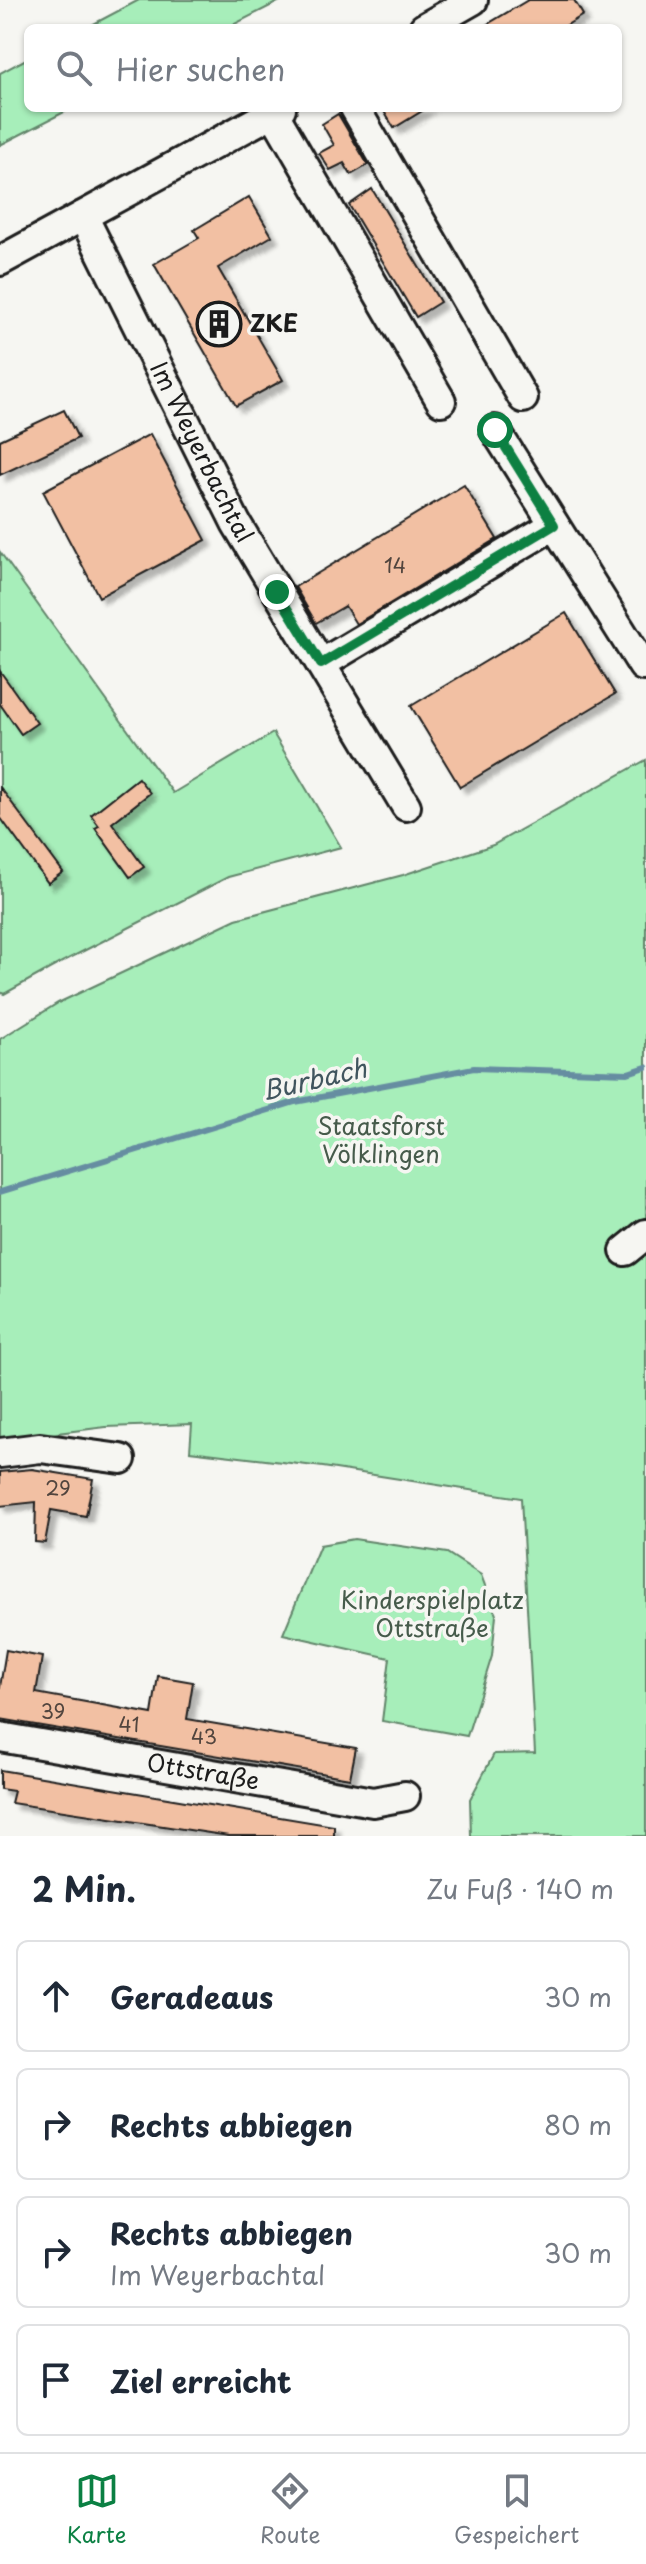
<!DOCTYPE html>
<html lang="de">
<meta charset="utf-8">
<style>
body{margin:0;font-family:"Playpen Sans",sans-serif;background:#f6f6f7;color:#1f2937}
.stop{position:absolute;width:24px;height:24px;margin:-18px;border:6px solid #0b8043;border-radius:50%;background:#fff}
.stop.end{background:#0b8043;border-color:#fff;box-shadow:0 2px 8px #0008}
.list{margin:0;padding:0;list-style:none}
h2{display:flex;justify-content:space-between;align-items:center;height:104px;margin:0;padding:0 32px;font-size:34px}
h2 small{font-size:26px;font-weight:400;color:#747a83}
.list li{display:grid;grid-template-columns:52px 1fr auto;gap:24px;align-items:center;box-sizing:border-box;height:112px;margin:0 16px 16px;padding:0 16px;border:2px solid #e0e1e3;border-radius:12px}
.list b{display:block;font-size:30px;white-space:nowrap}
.list p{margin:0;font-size:26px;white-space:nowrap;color:#747a83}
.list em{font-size:26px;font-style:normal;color:#747a83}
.icon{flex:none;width:44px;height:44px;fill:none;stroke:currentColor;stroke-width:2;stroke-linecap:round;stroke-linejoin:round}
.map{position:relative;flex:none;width:646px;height:1836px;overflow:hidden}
.search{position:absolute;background:#fff;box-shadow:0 2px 6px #0004;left:24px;right:24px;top:24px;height:88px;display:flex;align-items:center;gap:20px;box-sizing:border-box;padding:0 28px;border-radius:12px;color:#747a83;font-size:30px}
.sheet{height:616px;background:#fff}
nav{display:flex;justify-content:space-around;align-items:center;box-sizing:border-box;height:112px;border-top:2px solid #e0e1e3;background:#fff;font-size:22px;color:#747a83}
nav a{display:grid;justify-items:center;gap:4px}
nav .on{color:#0b8043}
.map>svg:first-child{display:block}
.green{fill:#a7eeba;stroke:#62856b;stroke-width:2}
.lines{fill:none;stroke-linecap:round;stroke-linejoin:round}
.stream{stroke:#668da1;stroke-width:6}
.building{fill:#f2c0a3;stroke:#1c1c1c;stroke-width:2;filter:url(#shadow)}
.minor-casing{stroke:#1c1c1c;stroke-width:34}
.minor{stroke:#f6f6f2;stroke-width:28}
.route{stroke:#0b8043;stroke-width:10}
.labels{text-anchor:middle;stroke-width:7;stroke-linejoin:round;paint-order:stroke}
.number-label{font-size:20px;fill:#52453e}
.poi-label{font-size:24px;font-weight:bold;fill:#1c1c1c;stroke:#f6f6f2;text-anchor:start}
.street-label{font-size:24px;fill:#1c1c1c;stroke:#f6f6f2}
.park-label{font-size:24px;fill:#465b4b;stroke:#f6f6f2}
.water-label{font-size:26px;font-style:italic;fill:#41555e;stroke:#f6f6f2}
</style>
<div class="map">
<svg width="646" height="1836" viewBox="0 0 646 1836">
<defs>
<filter id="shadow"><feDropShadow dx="6" dy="6" stdDeviation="2" flood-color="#0004"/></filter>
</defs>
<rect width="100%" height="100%" fill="#f6f6f2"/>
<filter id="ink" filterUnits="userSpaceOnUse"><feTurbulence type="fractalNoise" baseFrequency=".0125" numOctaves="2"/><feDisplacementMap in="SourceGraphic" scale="16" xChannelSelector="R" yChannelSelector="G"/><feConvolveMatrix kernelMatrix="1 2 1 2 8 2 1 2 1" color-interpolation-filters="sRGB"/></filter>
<g filter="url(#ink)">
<!-- green -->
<g class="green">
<path d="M139 0H282L227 28H86Z"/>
<path d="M28 58V108H72L0 145V73Z"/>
<path d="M0 552 173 793 273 733 341 847 228 877 62 962 4 994 0 992Z"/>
<path d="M646 760V1836H471L470 1799 494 1754 535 1753 521 1498 323 1467 190 1451 192 1424 106 1427 0 1440V1039L58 1003 236 919 403 875 493 845Z"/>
<path d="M354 1539 447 1553 481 1575 496 1615 492 1656 467 1736 382 1721 390 1658 283 1634 320 1545Z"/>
</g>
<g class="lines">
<!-- stream -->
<path class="stream" d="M0 1192 295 1102 474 1068 628 1073 646 1067"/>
</g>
<!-- building -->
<g class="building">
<path d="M528 0H574L583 15 562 28H481Z"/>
<path d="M382 108H427L394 128Z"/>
<path d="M338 114 368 165 351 175 344 163 330 170 319 153 334 145 322 124Z"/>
<path d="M372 189 440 302 416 317 349 205Z"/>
<path d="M249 197 272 236 218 268 283 380 236 406 154 264 199 238 194 230Z"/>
<path d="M64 410 78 438 0 475V440Z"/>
<path d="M150 434 206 540 99 597 43 491Z"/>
<path d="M464 485 497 539 356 624 345 606 316 623 295 587Z"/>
<path d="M566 613 615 694 460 787 411 706Z"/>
<path d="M0 671 37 723 21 734 0 704Z"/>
<path d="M138 778 150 793 112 823 144 867 130 877 95 828 99 826 91 815Z"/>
<path d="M0 787 63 872 48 883 0 817Z"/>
<path d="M32 1469 93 1479 86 1516 51 1510 45 1543 35 1542 36 1502 0 1506V1472Z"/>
<path d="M6 1650 42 1657 36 1693 152 1714 158 1676 193 1682 187 1719 356 1748 350 1778 0 1719V1687Z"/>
<path d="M0 1770 334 1826V1836H229L11 1803 14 1791 0 1789Z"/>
</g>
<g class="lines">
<!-- minor casing -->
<g class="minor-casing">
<g id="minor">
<path d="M424 28 473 0"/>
<path d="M355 108 523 398"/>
<path d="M273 112 441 401"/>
<path id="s1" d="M83 216 236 523 406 806"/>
<path d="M0 261 281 108"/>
<path d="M495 430 643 666"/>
<path d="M321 664 554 525"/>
<path d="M625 1251 646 1234"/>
<path d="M0 1453 40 1448 121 1459"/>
<path id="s2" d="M0 1737 373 1802 405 1796"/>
</g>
</g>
<!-- minor -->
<use href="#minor" class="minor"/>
</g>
</g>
<g class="lines" filter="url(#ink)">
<!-- route -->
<path class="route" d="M277 592 321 664 554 525 495 430"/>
</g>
<!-- icons -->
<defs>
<g id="building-ring" transform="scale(2.3)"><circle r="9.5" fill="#f6f6f2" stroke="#1c1c1c" stroke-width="1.5"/><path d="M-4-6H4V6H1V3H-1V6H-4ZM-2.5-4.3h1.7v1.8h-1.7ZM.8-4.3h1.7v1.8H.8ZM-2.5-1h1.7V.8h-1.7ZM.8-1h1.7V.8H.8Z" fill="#1c1c1c"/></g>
</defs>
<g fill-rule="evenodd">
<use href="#building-ring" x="219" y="324"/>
</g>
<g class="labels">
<!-- number labels -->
<g class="number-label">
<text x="395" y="573">14</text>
<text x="58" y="1496">29</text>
<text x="53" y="1719">39</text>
<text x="129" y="1732">41</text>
<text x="204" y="1744">43</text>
</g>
<!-- poi labels -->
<g class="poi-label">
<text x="250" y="332">ZKE</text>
</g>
<!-- street labels -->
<g class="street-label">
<text dy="8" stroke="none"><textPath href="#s1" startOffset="264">Im Weyerbachtal</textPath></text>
<text dy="8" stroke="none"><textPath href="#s2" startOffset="206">Ottstraße</textPath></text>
</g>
<!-- park labels -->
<g class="park-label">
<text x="381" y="1135">Staatsforst<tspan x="381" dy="28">Völklingen</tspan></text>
<text x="432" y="1609">Kinderspielplatz<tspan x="432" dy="28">Ottstraße</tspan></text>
</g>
<!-- water labels -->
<g class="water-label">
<text transform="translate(314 1080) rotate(-13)" y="9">Burbach</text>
</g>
</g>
</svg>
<div class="stop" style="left:495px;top:430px"></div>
<div class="stop end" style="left:277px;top:592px"></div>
<div class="search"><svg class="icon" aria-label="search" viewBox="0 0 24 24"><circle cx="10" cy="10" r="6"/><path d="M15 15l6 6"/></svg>Hier suchen</div>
</div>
<section class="sheet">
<h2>2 Min.<small>Zu Fuß · 140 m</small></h2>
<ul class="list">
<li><svg class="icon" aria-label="ahead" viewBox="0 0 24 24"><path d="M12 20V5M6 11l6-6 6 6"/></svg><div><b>Geradeaus</b></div><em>30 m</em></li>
<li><svg class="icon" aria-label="right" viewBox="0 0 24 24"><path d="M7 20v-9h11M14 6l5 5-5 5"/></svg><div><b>Rechts abbiegen</b></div><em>80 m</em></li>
<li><svg class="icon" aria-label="right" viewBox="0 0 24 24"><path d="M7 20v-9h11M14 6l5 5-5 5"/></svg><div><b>Rechts abbiegen</b><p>Im Weyerbachtal</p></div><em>30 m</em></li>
<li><svg class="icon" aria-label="arrive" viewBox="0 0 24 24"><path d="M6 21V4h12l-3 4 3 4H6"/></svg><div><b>Ziel erreicht</b></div></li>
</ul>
</section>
<nav>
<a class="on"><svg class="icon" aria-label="map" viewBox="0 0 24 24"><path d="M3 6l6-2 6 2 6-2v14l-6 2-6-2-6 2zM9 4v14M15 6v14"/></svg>Karte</a>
<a><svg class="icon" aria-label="directions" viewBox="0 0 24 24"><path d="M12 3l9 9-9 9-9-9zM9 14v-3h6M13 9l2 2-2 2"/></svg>Route</a>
<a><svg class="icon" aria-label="saved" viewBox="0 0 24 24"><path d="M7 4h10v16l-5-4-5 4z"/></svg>Gespeichert</a>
</nav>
